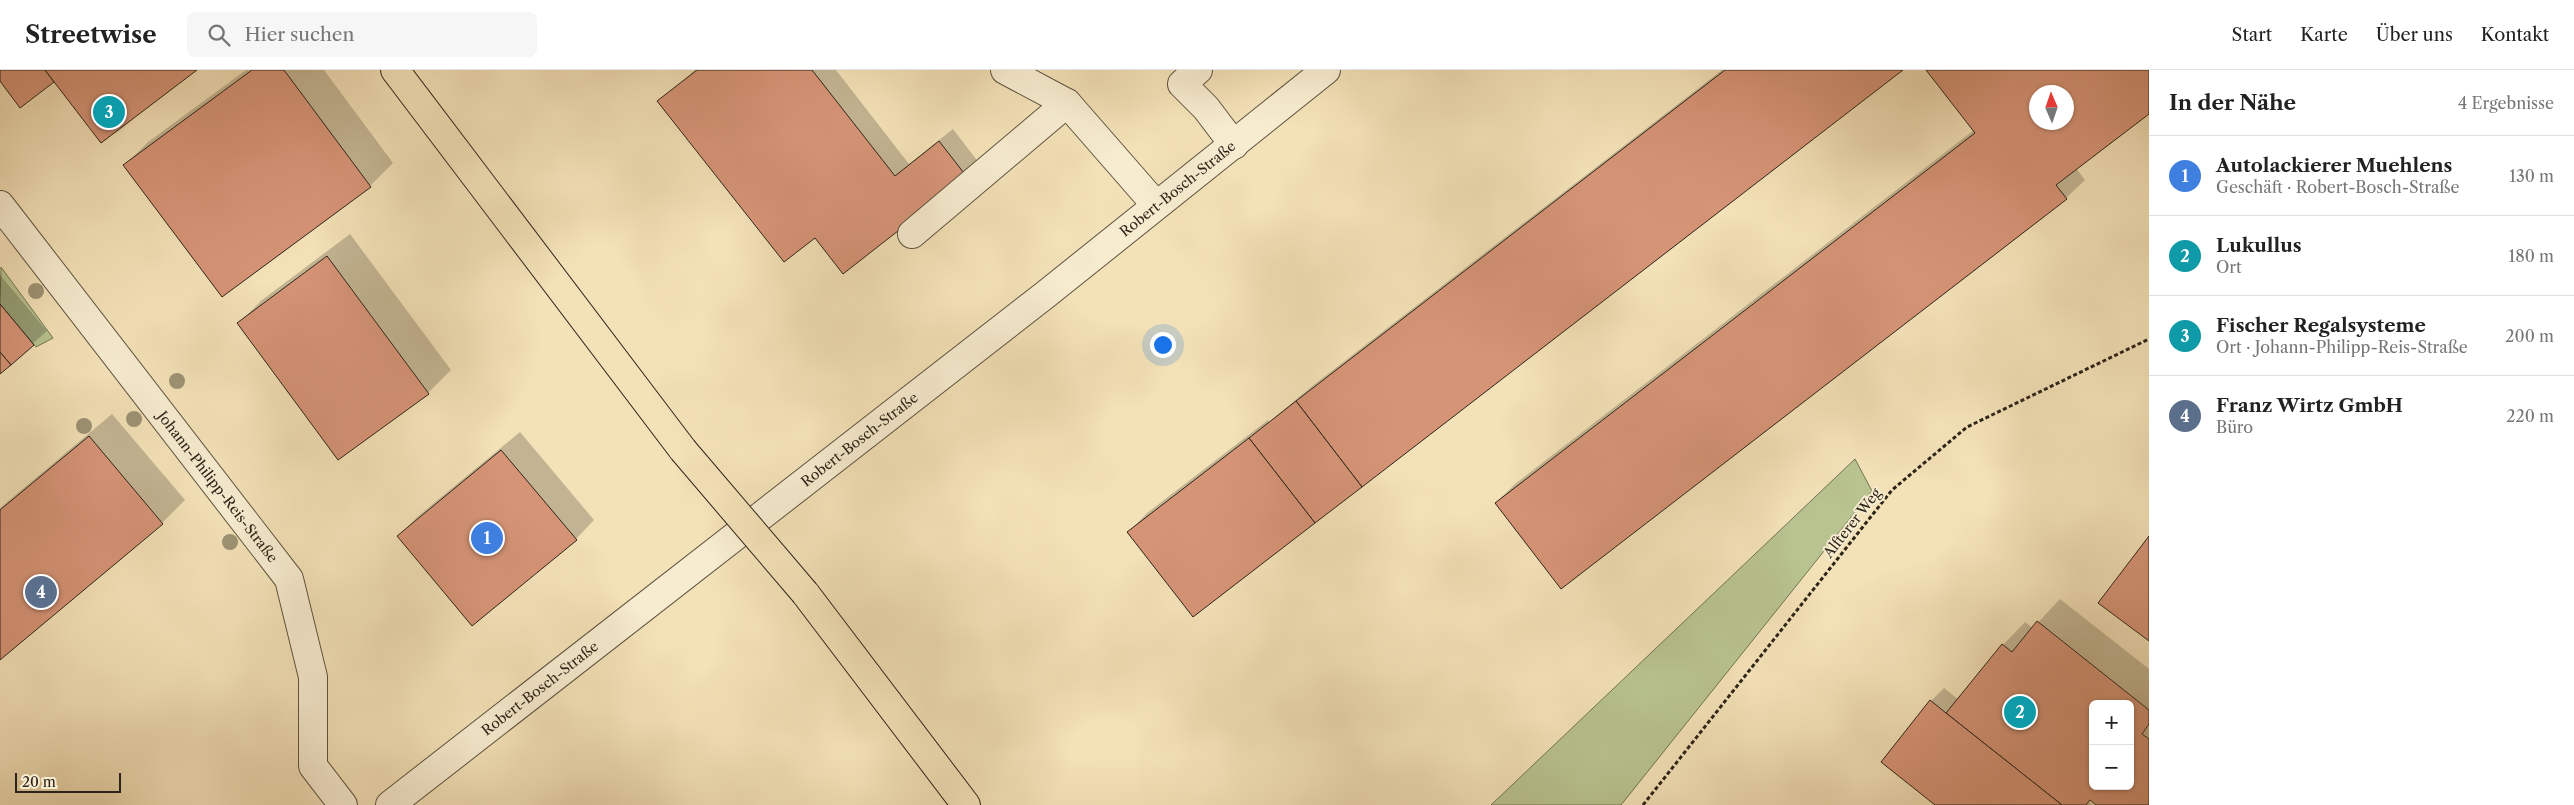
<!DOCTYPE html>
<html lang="de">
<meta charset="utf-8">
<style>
body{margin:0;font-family:"Libre Caslon Text",serif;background:#f6f6f6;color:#222}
.controls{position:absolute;right:15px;bottom:15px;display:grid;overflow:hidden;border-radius:8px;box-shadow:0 1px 4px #0004}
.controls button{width:45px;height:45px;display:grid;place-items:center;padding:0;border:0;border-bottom:1px solid #e0e0e0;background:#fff;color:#222;font:25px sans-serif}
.compass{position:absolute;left:2029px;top:15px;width:45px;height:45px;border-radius:50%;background:#fff;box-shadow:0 1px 4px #0004;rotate:358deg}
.scale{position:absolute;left:15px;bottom:12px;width:106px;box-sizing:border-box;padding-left:5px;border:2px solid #2d2419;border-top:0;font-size:14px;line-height:18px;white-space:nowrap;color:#2d2419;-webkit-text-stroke:4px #f7ecd0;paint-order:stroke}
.you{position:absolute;left:1162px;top:274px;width:18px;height:18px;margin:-12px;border:4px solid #fff;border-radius:50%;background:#1a73e8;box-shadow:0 0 0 8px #1a73e833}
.badge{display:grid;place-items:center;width:32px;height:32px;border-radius:50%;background:#0b8043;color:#fff;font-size:16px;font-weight:700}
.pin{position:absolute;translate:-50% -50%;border:2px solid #fff;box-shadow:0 1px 5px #0006}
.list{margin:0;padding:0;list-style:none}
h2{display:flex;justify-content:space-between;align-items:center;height:65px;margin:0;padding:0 20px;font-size:21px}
h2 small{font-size:16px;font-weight:400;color:#767676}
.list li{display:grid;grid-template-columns:32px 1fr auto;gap:15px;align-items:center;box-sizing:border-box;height:80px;padding:0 20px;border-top:1px solid #e0e0e0}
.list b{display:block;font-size:19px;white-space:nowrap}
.list p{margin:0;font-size:16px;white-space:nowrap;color:#767676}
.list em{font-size:16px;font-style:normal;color:#767676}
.icon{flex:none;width:28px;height:28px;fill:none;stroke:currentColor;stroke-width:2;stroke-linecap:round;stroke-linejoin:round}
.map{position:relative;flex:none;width:2149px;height:735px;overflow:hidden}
header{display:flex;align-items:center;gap:30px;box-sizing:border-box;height:70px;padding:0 25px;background:#fff;border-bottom:1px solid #e0e0e0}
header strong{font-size:24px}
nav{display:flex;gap:28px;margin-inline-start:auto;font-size:18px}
.search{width:350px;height:45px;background:#f6f6f6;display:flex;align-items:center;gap:12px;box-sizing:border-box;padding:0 18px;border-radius:8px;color:#767676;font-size:19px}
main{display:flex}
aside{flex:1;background:#fff}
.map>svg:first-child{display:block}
.green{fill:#b8c390;stroke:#727454}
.shadow{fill:#0003;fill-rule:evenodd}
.building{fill:#d69477;stroke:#2d2419;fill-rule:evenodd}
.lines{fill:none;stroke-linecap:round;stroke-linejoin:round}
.minor-casing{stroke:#5e5340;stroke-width:30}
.major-casing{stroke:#2d2419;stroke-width:30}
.path{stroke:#2d2419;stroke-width:3;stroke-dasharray:4 2.5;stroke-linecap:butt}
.minor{stroke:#f7ecd0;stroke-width:28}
.major{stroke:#f3e1b7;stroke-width:28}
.major-bridge-casing{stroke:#2d2419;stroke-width:30;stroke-linecap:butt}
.major-bridge{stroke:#f3e1b7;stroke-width:28}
.tree{fill:#9d9374}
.labels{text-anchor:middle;stroke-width:4;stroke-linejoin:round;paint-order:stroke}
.street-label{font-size:14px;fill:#2d2419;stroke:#f7ecd0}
</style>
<header>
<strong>Streetwise</strong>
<div class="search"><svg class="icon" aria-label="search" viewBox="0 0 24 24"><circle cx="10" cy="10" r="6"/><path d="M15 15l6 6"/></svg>Hier suchen</div>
<nav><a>Start</a><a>Karte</a><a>Über uns</a><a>Kontakt</a></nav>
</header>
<main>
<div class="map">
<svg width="2149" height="735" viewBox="0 0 2149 735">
<rect width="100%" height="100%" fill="#f3e1b7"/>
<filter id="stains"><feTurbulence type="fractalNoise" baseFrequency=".004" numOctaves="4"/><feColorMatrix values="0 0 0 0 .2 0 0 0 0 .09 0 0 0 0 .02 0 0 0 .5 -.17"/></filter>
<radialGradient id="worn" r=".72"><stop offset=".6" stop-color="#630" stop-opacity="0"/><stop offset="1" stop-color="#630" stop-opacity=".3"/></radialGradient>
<!-- green -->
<g class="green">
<path d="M1 197 53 268 36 277 0 234Z"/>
<path d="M1855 389 1872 421 1621 735H1491Z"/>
</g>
<!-- shadow -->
<g class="shadow">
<path d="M246 0H324L393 93 370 116 222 225 125 95 148 72Z"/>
<path d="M695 0H836L909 94 953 59 979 93 966 106 815 166 659 31Z"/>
<path d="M1722 0H1901L1129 462 1147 443 1268 350 1269 352 1316 313Z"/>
<path d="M1928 0H2149L2076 98 2085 110 2066 128 1496 433 1515 414 1974 60ZM2036 22H2066V52H2036Z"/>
<path d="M350 164 451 300 428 323 239 253 262 230Z"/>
<path d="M0 205 47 261 0 302Z"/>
<path d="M112 344 185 430 162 453 0 588V438Z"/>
<path d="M520 362 594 450 576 469 399 466 417 447Z"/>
<path d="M2060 529 2149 599V735H2098L2091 730 2088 732 2092 735H1937L1931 631 1944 618 1959 630 2003 575 2025 552 2033 558ZM2093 634H2130V716H2093Z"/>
</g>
<!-- building -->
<g class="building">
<path d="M0 0H45L54 12 20 38 0 11Z"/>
<path d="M45 0H197L101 73Z"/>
<path d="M252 0H284L371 117 222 227 123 95Z"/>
<path d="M697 0H812L895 106 939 71 967 107 843 204 815 168 784 192 657 31Z"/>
<path d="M1725 0H1903L1362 417 1296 331Z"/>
<path d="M1926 0H2149V44L2056 115 2067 129 1561 519 1495 433 1975 63ZM2036 22H2066V52H2036Z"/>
<path d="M327 186 429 324 338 390 237 253Z"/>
<path d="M0 234 34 275 11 295 0 282Z"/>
<path d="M0 282 11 295 0 304Z"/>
<path d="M1296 331 1362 417 1315 453 1249 368Z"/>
<path d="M89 366 163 454 0 590V440Z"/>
<path d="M1249 368 1315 453 1193 547 1127 462Z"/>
<path d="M501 380 577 470 472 556 397 466Z"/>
<path d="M2149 466V571L2098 533Z"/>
<path d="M2037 551 2149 640V654L2142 664 2149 669V735H2096L2090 730 2086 735H2062L1946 643 2002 574 2012 582ZM2093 634H2130V716H2093Z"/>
<path d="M1930 630 1946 643 2062 735H1935L1881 692Z"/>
</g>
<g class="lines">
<!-- minor casing -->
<g class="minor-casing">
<g id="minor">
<path d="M1005 0 1067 33"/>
<path d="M1198 0 1182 14 1206 38 1234 75"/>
<path id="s1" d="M0 135 289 509 313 607V696L343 735"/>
<path d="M912 164 1067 33 1156 135"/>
<path id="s2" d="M390 735 1045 225 1326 0"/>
</g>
</g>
<!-- major casing -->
<g class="major-casing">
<g id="major">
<path d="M395 0 683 380"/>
<path d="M805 523 966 735"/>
</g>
</g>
<!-- path -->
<path class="path" d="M1643 735 1892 420 1967 357 2149 269"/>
<!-- minor -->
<use href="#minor" class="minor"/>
<!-- major -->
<use href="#major" class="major"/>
<!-- major-bridge casing -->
<g class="major-bridge-casing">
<path id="major-bridge" d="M683 380 805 523"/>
</g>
<!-- major-bridge -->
<use href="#major-bridge" class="major-bridge"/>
</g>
<!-- trees -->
<g class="tree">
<circle cx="36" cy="221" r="8"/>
<circle cx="177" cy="311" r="8"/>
<circle cx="134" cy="349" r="8"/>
<circle cx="84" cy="356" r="8"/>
<circle cx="230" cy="472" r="8"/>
</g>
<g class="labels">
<!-- street labels -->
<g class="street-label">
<text dy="5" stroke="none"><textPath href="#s2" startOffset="1000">Robert-Bosch-Straße</textPath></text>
<text dy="5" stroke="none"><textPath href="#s2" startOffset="595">Robert-Bosch-Straße</textPath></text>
<text dy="5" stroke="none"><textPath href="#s1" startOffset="356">Johann-Philipp-Reis-Straße</textPath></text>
<text transform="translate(1852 453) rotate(-52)" y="5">Alfterer Weg</text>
<text dy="5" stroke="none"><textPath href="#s2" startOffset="190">Robert-Bosch-Straße</textPath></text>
</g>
</g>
<rect width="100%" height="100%" filter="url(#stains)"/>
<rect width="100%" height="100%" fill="url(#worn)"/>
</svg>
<div class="controls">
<button>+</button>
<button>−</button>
</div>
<svg class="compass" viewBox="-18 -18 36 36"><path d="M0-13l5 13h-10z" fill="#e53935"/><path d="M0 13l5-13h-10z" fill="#767676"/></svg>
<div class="scale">20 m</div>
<div class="you"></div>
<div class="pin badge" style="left:487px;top:468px;background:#3f7fe0">1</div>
<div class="pin badge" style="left:2020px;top:642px;background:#0f9aa8">2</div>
<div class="pin badge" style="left:109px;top:42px;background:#0f9aa8">3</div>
<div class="pin badge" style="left:41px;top:522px;background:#5c6f8a">4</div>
</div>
<aside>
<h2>In der Nähe<small>4 Ergebnisse</small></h2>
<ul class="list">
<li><span class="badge" style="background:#3f7fe0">1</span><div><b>Autolackierer Muehlens</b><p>Geschäft · Robert-Bosch-Straße</p></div><em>130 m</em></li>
<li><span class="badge" style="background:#0f9aa8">2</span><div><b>Lukullus</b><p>Ort</p></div><em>180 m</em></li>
<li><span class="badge" style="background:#0f9aa8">3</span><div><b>Fischer Regalsysteme</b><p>Ort · Johann-Philipp-Reis-Straße</p></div><em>200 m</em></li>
<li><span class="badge" style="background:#5c6f8a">4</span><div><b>Franz Wirtz GmbH</b><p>Büro</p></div><em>220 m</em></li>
</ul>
</aside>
</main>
